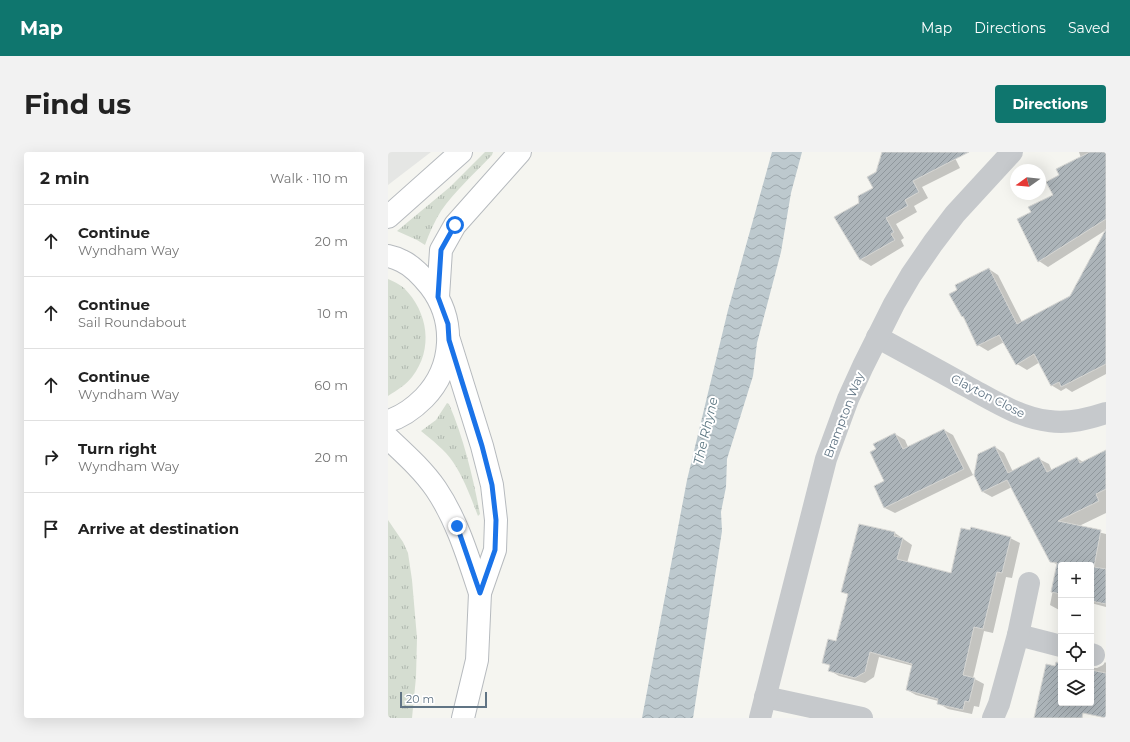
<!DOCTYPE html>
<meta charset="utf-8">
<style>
body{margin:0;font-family:Montserrat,sans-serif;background:#f2f2f2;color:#222}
.controls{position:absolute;right:12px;bottom:12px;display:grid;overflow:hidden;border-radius:4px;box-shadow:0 4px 16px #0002}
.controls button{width:36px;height:36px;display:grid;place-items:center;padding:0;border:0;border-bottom:1px solid #e0e0e0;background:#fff;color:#222;font:20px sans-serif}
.compass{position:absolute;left:622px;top:12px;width:36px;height:36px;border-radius:50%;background:#fff;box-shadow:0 4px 16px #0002;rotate:255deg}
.scale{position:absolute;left:12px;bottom:10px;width:87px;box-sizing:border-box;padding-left:4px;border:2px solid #607484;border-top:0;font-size:11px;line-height:14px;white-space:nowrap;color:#607484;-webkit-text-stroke:3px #fff;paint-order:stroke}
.stop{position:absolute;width:12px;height:12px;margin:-9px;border:3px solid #1a73e8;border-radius:50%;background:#fff}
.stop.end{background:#1a73e8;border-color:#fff;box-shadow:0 1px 4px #0008}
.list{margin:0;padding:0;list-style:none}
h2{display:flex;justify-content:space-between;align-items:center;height:52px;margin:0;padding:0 16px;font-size:17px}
h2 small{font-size:13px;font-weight:400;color:#767676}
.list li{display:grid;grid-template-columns:26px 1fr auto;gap:12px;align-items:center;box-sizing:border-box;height:72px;padding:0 16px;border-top:1px solid #e0e0e0}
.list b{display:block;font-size:15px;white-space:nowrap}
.list p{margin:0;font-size:13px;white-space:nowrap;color:#767676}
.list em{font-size:13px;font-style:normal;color:#767676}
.icon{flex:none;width:22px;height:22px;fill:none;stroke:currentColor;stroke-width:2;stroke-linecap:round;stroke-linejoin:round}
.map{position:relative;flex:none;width:718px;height:566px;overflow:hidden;border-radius:4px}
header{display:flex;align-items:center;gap:24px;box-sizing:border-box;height:56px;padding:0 20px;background:#0f766e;color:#fff}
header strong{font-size:19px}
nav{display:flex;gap:22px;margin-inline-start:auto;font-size:14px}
.intro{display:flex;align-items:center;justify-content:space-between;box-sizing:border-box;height:96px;padding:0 24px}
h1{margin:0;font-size:28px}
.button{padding:10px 18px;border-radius:4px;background:#0f766e;color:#fff;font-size:14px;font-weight:700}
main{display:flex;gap:24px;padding:0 24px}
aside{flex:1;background:#fff;border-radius:4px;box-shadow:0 4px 16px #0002}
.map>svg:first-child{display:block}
.built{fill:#e5e6e4}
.grass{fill:url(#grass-tufts)}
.water{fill:url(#water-waves)}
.shadow{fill:#0003}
.building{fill:url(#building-hatch);stroke:#d6d6d3}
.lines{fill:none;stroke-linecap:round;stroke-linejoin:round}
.primary-casing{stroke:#b6babe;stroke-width:24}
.street{stroke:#c6c9cc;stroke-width:22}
.primary{stroke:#fff;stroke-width:22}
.route{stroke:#1a73e8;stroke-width:5}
.labels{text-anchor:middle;stroke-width:4;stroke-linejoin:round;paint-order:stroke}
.street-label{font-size:12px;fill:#607484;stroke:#fff}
.water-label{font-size:13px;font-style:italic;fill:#5c7782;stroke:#fff}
</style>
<header>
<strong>Map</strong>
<nav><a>Map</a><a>Directions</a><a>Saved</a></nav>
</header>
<div class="intro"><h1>Find us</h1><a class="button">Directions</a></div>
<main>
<aside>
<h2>2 min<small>Walk · 110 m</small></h2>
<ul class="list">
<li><svg class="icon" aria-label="ahead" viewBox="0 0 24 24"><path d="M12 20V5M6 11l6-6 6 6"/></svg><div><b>Continue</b><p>Wyndham Way</p></div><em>20 m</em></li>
<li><svg class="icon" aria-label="ahead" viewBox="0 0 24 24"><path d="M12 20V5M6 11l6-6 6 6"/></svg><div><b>Continue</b><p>Sail Roundabout</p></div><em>10 m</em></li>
<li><svg class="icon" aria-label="ahead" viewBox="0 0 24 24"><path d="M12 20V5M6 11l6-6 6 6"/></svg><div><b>Continue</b><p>Wyndham Way</p></div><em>60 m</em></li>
<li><svg class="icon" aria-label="right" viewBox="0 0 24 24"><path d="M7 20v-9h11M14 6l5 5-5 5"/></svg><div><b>Turn right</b><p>Wyndham Way</p></div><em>20 m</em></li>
<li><svg class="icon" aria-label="arrive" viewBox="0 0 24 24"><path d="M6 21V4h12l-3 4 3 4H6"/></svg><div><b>Arrive at destination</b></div></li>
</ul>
</aside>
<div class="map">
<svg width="718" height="566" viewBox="0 0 718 566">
<defs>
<pattern id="grass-tufts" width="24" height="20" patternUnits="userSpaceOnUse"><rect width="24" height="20" fill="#d5ddd1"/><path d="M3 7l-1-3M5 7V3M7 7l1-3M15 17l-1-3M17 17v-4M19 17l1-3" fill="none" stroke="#b0b8af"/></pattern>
<pattern id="water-waves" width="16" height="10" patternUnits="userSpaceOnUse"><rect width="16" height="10" fill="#bdc9ce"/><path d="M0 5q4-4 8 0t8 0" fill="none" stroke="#9da8ad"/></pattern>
<pattern id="building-hatch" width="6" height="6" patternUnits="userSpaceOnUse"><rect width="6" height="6" fill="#acb4b9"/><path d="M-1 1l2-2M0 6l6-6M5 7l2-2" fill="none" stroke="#8f979c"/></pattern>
</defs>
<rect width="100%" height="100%" fill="#f5f5f0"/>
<!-- built -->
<path class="built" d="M0 0H43L0 33Z"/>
<!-- grass -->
<g class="grass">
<path d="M97 0H105L104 3C87 21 67 39 53 59 46 70 41 82 37 93L29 88 9 79 62 35Z"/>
<path d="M0 127C5 129 11 132 16 136 40 160 46 197 24 225 18 233 9 238 0 244Z"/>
<path d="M59 251 61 252C76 287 85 325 92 362L90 364C83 346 76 326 65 310 57 298 44 288 33 279L48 268Z"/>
<path d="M0 368 15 390 20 401 24 428 29 486 28 525 24 566H0Z"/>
</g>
<!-- water -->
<path class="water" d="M384 0H414L403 41 393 100 369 191 365 224 339 307 338 335 333 360 334 379 305 566H254L299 328 340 158Z"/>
<!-- shadow -->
<g class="shadow">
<path d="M498 0H564L572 16 534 35 540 46 526 54 529 60 508 72 516 86 513 88 516 94 483 114 473 108 447 65 472 51 487 36 489 21Z"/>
<path d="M691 0H718V78L660 115 651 109 644 60 666 43 672 24 693 6Z"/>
<path d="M718 79V222L684 240 678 236 673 239 663 233 652 210 639 218 629 212 616 190 600 199 590 193 576 165 574 164 601 117 610 123 634 170 683 144Z"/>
<path d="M556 278 565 283 585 323 507 361 497 356 487 334 498 330 489 297 507 282 517 288 520 295Z"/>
<path d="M607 295 616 301 625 320 651 307 661 312 664 319 689 306 695 310 718 299V361L689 375 718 382V455L703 451V413H673V459L662 453 670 413 663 409 624 335 604 345 595 340 587 323Z"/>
<path d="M507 381 524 393 519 411 564 422 622 386 632 391 624 426 618 425 605 481 596 479 585 526 596 532 591 555 586 554 584 562 560 557 550 551V549L528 543 519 538 525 514 491 505 486 525 477 531 451 524 441 518 442 514 435 510 449 490 461 443 454 440Z"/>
<path d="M717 510 718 511V539L703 533 706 516H709L715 513Z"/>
</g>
<!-- building -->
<g class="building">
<path d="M494 0H581L525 29 531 40 517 48 520 54 498 66 506 80 503 82 507 88 472 108 446 65 471 51 470 44 485 36 479 25 488 20Z"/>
<path d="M702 0H718V67L650 110 629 67 643 60 640 55 665 43 658 30 671 23 668 17Z"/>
<path d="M718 77V212L673 235 671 230 663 234 646 202 628 213 611 183 589 194 575 164 574 165 561 142 569 138 567 133 601 116 629 172 682 144Z"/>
<path d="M556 277 576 317 496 356 486 334 496 329 482 300 488 297 485 292 507 281 515 297Z"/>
<path d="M607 294 620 321 651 305 659 320 689 305 692 311 718 298V337L708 342 711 349 670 369 713 378 706 415 718 417V452L703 449V413H673V442L663 440 669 411 662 410 619 328 594 340 586 323 590 302Z"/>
<path d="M471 372 507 380 506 384 515 386 509 407 563 421 573 376 582 378 583 375 623 385 614 421 609 420 595 477 586 475 575 523 587 526 581 550 577 549 575 558 549 552 550 547 518 538 524 512 482 500 477 520 467 526 440 519 442 513 434 511 440 487 448 489 460 442 453 440Z"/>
<path d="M668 510 673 511V551H703V518L718 521V566L695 561 694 566H646L658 512 667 514Z"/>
</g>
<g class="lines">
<!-- primary casing -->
<g class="primary-casing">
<g id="primary">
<path d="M0 65 73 0"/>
<path d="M0 104C5 105 10 107 14 109 25 114 34 124 42 134 68 168 66 215 36 246 26 256 14 265 0 269"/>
<path d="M50 145 53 98 67 73 132 0"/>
<path d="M61 188 94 294 104 333 108 368 107 398 92 441 89 508 75 566"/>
<path d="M0 286C17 302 35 318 48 337 69 368 80 405 92 441"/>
</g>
</g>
<!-- street -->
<g class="street">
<path d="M489 185C520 202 550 218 580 235 606 249 632 266 661 269 681 272 700 267 718 261"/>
<path d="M630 483 673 494"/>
<path d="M703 502 706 503"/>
<path d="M377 545 474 566"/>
<path d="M372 566 438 307 460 247 475 214 506 152 523 123 545 91 567 62 624 0"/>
<path d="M605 566 611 552 630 483 641 431"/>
</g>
<!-- primary -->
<use href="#primary" class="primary"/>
</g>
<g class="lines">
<!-- route -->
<path class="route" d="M67 73 53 98 50 145 60 172 61 188 94 294 104 333 108 368 107 398 92 441 69 374"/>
</g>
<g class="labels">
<!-- street labels -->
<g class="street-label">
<text transform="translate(600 244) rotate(27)" y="4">Clayton Close</text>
<text transform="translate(456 263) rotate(-69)" y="4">Brampton Way</text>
</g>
<!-- water labels -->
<g class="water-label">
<text transform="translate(317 279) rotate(-77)" y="5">The Rhyne</text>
</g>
</g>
</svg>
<div class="controls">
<button>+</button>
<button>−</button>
<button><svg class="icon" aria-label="locate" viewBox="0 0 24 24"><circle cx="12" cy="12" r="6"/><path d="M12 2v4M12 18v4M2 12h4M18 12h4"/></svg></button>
<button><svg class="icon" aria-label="layers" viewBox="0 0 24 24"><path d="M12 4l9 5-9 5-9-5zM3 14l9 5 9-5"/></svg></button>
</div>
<svg class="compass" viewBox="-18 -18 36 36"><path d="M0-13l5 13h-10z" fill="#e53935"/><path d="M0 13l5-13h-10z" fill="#767676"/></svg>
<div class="scale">20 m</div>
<div class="stop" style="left:67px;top:73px"></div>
<div class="stop end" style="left:69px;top:374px"></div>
</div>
</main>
